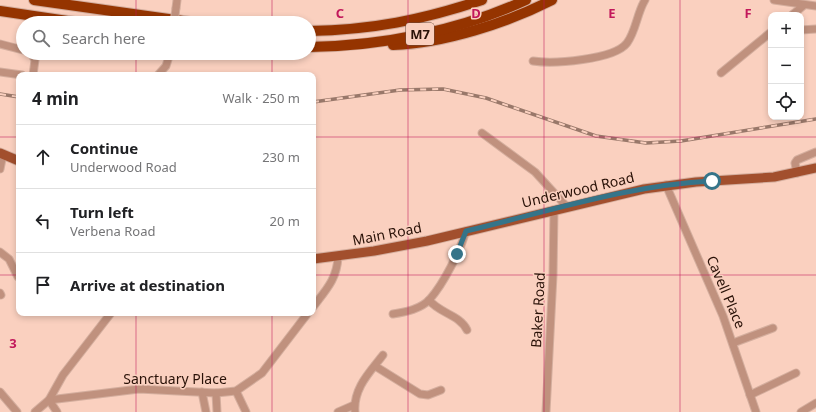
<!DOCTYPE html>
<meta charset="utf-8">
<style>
body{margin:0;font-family:"Noto Sans",sans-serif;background:#f6f6f6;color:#202124}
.controls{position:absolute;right:12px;top:12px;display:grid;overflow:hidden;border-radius:8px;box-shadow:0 2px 6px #0003}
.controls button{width:36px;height:36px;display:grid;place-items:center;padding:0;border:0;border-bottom:1px solid #e0e0e0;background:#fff;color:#202124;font:20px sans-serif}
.stop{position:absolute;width:12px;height:12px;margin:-9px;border:3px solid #357489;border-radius:50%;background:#fff}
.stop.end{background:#357489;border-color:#fff;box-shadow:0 1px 4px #0008}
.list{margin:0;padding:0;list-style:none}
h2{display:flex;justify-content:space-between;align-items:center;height:52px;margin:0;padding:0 16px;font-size:17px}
h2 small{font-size:13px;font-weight:400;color:#757577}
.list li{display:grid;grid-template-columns:26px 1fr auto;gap:12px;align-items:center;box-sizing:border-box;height:64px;padding:0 16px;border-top:1px solid #e0e0e0}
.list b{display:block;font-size:15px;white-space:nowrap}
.list p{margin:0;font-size:13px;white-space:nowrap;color:#757577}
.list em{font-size:13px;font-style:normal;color:#757577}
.icon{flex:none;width:22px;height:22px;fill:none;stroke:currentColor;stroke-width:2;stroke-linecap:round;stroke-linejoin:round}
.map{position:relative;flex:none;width:816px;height:412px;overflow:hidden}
.search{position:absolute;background:#fff;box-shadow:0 2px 6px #0003;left:16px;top:16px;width:300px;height:44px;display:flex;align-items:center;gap:10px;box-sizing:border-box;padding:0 14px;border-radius:22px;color:#757577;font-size:15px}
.panel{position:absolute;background:#fff;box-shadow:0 2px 6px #0003;left:16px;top:72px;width:300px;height:244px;border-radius:8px}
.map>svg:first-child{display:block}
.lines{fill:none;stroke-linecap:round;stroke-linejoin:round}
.minor-casing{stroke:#d4ae9e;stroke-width:9}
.major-casing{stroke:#d4ae9e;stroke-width:11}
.highway-casing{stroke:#d4ae9e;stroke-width:12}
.minor{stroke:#c0917e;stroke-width:7}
.major{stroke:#a24f2d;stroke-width:9}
.highway{stroke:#953400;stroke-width:10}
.rail-casing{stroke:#99786a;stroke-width:3.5}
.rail{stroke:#fad0bf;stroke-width:2;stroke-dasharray:6;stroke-linecap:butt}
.minor-bridge-casing{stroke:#d4ae9e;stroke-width:9;stroke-linecap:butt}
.minor-bridge{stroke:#c0917e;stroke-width:7}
.route{stroke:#357489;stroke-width:5}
.grid{fill:none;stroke:#c2185b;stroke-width:1;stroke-opacity:0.55}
.labels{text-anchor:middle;stroke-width:3;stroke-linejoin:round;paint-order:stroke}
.shield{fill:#fad0bf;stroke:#684a3e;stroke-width:1}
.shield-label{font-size:13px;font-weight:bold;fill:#291107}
.street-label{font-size:14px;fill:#291107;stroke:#fad0bf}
.grid-label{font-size:13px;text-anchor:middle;font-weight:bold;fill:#c2185b;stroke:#fad0bf;stroke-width:3;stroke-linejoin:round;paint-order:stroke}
</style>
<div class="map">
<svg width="816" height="412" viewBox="0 0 816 412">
<rect width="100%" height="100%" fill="#fad0bf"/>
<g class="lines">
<!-- minor casing -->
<g class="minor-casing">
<g id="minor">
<path d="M774 0 816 6"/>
<path d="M176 8 177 0"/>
<path d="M792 15 803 6"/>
<path d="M801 30 816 29"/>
<path d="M0 44 23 50"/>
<path d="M31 53 35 60 33 75"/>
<path d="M533 61C553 64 614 60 627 43 636 31 637 13 645 0"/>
<path d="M0 72 22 75"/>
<path d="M721 73 771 32"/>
<path d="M158 75 166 66 170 53"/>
<path d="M482 133 535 172 567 207"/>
<path d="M0 169 3 154"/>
<path d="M797 173 795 163 797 160 816 152"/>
<path d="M666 185 723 316 756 412"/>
<path d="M0 252 9 259 18 277"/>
<path d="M0 293 1 295"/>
<path d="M429 300C439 313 460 315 467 330"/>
<path d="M313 307C326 290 337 279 338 257"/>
<path d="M393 314C406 312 421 309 430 299 444 283 460 251 466 231"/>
<path d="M733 343 773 328"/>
<path d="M375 366 420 394 428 395 441 390"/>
<path d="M236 391 246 412"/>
<path d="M0 392 17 412"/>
<path d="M202 392 206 412"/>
<path d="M216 393 217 412"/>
<path d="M750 395 796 373"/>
<path d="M35 412 49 400 139 389 216 393 236 391 262 373 308 313"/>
<path d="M57 412 49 400 63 375 111 313"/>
<path d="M338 412 354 405"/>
<path d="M355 412C353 388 370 372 383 355"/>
<path d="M546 412 553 275 554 210"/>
<path d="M801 412 816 403"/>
</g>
</g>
<!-- major casing -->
<g class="major-casing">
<g id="major">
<path d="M0 153 19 161"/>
<path d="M313 259 374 251 427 241 644 189 696 182 774 177 816 168"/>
</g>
</g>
<!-- highway casing -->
<g class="highway-casing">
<g id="highway">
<path d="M34 0 197 23"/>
<path d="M0 11 81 23"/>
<path d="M309 31C372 30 422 20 482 0"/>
<path d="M393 45C444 43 507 23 552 0"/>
<path d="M309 47C382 46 459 31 526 0"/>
</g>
</g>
<!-- minor -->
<use href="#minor" class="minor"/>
<!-- major -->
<use href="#major" class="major"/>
<!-- highway -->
<use href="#highway" class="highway"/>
<!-- rail casing -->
<g class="rail-casing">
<g id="rail">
<path d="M0 94 19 97"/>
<path d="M313 102 400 90 443 89 486 98 596 136 646 143 681 141 816 119"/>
</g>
</g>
<!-- rail -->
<use href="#rail" class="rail"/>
<!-- minor-bridge casing -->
<g class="minor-bridge-casing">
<path id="minor-bridge" d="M174 23 176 8"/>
</g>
<!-- minor-bridge -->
<use href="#minor-bridge" class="minor-bridge"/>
</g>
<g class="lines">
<!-- route -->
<path class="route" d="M457 254 466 231C547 212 628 185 712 181"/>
</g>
<!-- grid -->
<path class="grid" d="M136 0V23M272 0V23M408 0V412M544 0V412M680 0V412M136 53V75M272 53V75M0 137H19M313 137H816M0 275H19M313 275H816M136 313V412M272 313V412"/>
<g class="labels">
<!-- shield labels -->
<rect class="shield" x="406" y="23" width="28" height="22" rx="3"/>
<g class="shield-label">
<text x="420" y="39">M7</text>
</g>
<!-- street labels -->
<g class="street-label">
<text transform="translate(578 190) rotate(-13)" y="5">Underwood Road</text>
<text transform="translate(387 234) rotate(-11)" y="5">Main Road</text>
<text transform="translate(726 292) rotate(67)" y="5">Cavell Place</text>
<text transform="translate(538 310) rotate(-87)" y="5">Baker Road</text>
<text x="175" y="384">Sanctuary Place</text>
</g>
</g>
<g class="grid-label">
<text x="340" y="18">C</text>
<text x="476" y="18">D</text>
<text x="612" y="18">E</text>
<text x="748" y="18">F</text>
<text x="13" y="348">3</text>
</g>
</svg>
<div class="controls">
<button>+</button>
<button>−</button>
<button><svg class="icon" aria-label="locate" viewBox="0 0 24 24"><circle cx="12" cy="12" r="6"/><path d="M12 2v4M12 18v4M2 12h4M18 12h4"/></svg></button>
</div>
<div class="stop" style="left:712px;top:181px"></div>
<div class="stop end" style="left:457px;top:254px"></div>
<div class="search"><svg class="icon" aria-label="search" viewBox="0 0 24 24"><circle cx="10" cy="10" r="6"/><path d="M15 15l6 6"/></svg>Search here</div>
<section class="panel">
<h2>4 min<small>Walk · 250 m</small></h2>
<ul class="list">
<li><svg class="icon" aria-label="ahead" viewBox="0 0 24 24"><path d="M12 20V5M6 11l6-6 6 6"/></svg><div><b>Continue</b><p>Underwood Road</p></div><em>230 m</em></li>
<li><svg class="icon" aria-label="left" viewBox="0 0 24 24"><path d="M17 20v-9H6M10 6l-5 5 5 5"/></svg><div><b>Turn left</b><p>Verbena Road</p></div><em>20 m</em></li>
<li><svg class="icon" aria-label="arrive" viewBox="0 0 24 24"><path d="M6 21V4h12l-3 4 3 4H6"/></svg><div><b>Arrive at destination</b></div></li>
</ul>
</section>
</div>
